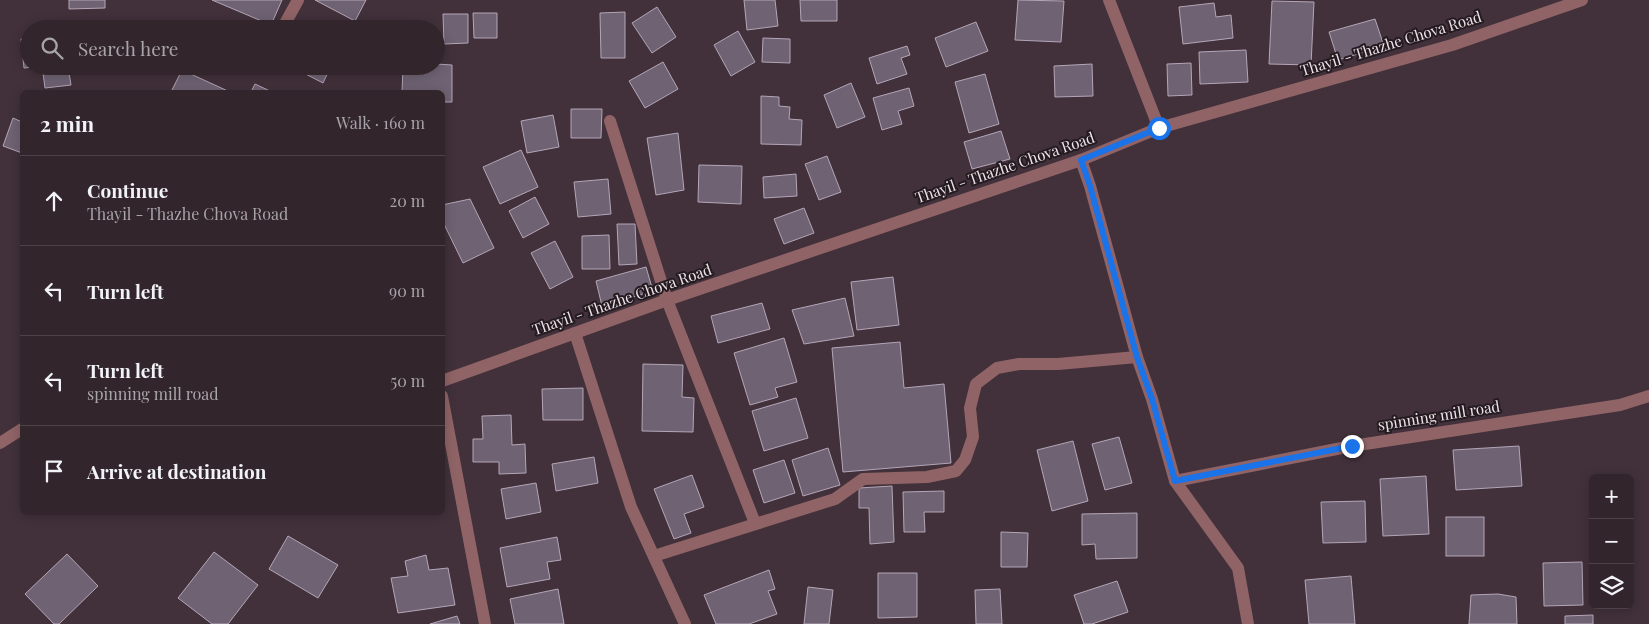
<!DOCTYPE html>
<meta charset="utf-8">
<style>
body{margin:0;font-family:"Playfair Display",serif;background:#3d3138;color:#f1f3f6}
.controls{position:absolute;right:15px;bottom:15px;display:grid;overflow:hidden;border-radius:8px;box-shadow:0 2px 12px #0003}
.controls button{width:45px;height:45px;display:grid;place-items:center;padding:0;border:0;border-bottom:1px solid #4d4248;background:#32252c;color:#f1f3f6;font:25px sans-serif}
.stop{position:absolute;width:15px;height:15px;margin:-11px;border:4px solid #1a73e8;border-radius:50%;background:#fff}
.stop.end{background:#1a73e8;border-color:#fff;box-shadow:0 1px 5px #0008}
.list{margin:0;padding:0;list-style:none}
h2{display:flex;justify-content:space-between;align-items:center;height:65px;margin:0;padding:0 20px;font-size:21px}
h2 small{font-size:16px;font-weight:400;color:#a8a5a9}
.list li{display:grid;grid-template-columns:32px 1fr auto;gap:15px;align-items:center;box-sizing:border-box;height:90px;padding:0 20px;border-top:1px solid #4d4248}
.list b{display:block;font-size:19px;white-space:nowrap}
.list p{margin:0;font-size:16px;white-space:nowrap;color:#a8a5a9}
.list em{font-size:16px;font-style:normal;color:#a8a5a9}
.icon{flex:none;width:28px;height:28px;fill:none;stroke:currentColor;stroke-width:2;stroke-linecap:round;stroke-linejoin:round}
.map{position:relative;flex:none;width:1649px;height:624px;overflow:hidden}
.search{position:absolute;background:#32252c;box-shadow:0 2px 12px #0003;left:20px;top:20px;width:425px;height:55px;display:flex;align-items:center;gap:12px;box-sizing:border-box;padding:0 18px;border-radius:28px;color:#a8a5a9;font-size:19px}
.panel{position:absolute;background:#32252c;box-shadow:0 2px 12px #0003;left:20px;top:90px;width:425px;height:425px;border-radius:8px}
.map>svg:first-child{display:block}
.building{fill:#6f6373;stroke:#b4a6b8}
.lines{fill:none;stroke-linecap:round;stroke-linejoin:round}
.minor{stroke:#906466;stroke-width:12}
.route{stroke:#1a73e8;stroke-width:6}
.labels{text-anchor:middle;stroke-width:4;stroke-linejoin:round;paint-order:stroke}
.street-label{font-size:15px;fill:#eee3e8;stroke:#241b20}
</style>
<div class="map">
<svg width="1649" height="624" viewBox="0 0 1649 624">
<rect width="100%" height="100%" fill="#42313a"/>
<!-- building -->
<g class="building">
<path d="M69 0H105V8L69 9Z"/>
<path d="M212 0H282L271 25Z"/>
<path d="M315 0H366L355 21Z"/>
<path d="M744 0H775L778 26 747 30Z"/>
<path d="M800 0H837V21H801Z"/>
<path d="M1018 0 1064 1 1061 42 1015 40Z"/>
<path d="M1272 1 1314 2 1311 65 1269 64Z"/>
<path d="M1214 3 1216 17 1231 15 1233 38 1183 44 1179 7Z"/>
<path d="M657 7 676 37 652 53 632 23Z"/>
<path d="M625 12V58H601L600 13Z"/>
<path d="M473 13H497V38H474Z"/>
<path d="M443 14H468V43L444 44Z"/>
<path d="M1375 19 1384 46 1338 60 1329 32Z"/>
<path d="M976 22 988 51 946 67 935 38Z"/>
<path d="M138 25H164V29H137Z"/>
<path d="M738 31 755 62 731 76 714 45Z"/>
<path d="M29 38V66H68L71 85 45 88 42 66 24 68 21 39Z"/>
<path d="M763 38 790 39V63L762 62Z"/>
<path d="M907 46 910 55 901 58 907 74 877 84 869 58Z"/>
<path d="M1246 50 1248 82 1200 84 1199 52Z"/>
<path d="M663 62 678 89 645 108 629 81Z"/>
<path d="M1191 63 1192 95 1168 96 1167 64Z"/>
<path d="M436 64 452 65V102H442V92H402L403 66H436Z"/>
<path d="M1092 64 1093 96 1055 97 1054 66Z"/>
<path d="M290 66H331L323 83Z"/>
<path d="M182 70 230 92H171Z"/>
<path d="M985 74 999 124 969 133 955 82Z"/>
<path d="M851 83 865 117 837 128 824 95Z"/>
<path d="M255 84 272 92H251Z"/>
<path d="M909 88 914 106 898 111 902 124 882 130 873 98Z"/>
<path d="M761 96 779 97V106L790 107 789 119 802 120 801 145 761 144Z"/>
<path d="M571 109H602L601 138H571Z"/>
<path d="M553 115 559 147 527 153 521 121Z"/>
<path d="M13 118 22 122V153L3 146Z"/>
<path d="M1001 131 1010 159 972 169 964 142Z"/>
<path d="M678 133 684 190 656 195 647 138Z"/>
<path d="M521 150 538 187 500 204 483 167Z"/>
<path d="M827 156 841 192 819 200 805 164Z"/>
<path d="M699 165 742 166 741 204 698 202Z"/>
<path d="M796 174 797 196 764 198 763 177Z"/>
<path d="M608 179 611 214 578 217 574 182Z"/>
<path d="M535 197 549 224 523 238 509 211Z"/>
<path d="M470 199 494 248 463 263 442 220V205Z"/>
<path d="M804 208 814 233 784 244 774 219Z"/>
<path d="M617 224H635L637 264 619 265Z"/>
<path d="M609 235 610 269H582V236Z"/>
<path d="M555 241 573 277 550 289 531 253Z"/>
<path d="M646 267 653 291 602 306 596 281Z"/>
<path d="M893 277 899 325 857 330 851 282Z"/>
<path d="M845 298 854 336 804 344 792 310Z"/>
<path d="M762 303 770 329 718 343 711 316Z"/>
<path d="M784 338 797 382 775 388 778 397 750 405 734 353Z"/>
<path d="M900 342 904 388 944 384 951 463 843 472 832 348Z"/>
<path d="M643 364 683 365 682 397 694 398 693 432 642 431Z"/>
<path d="M583 388V420H543L542 389Z"/>
<path d="M796 398 808 438 764 451 752 411Z"/>
<path d="M511 415 512 445 525 444 526 473 499 474V462H473V439H483L482 416Z"/>
<path d="M1119 437 1132 483 1105 490 1092 444Z"/>
<path d="M1073 441 1088 501 1052 511 1037 450Z"/>
<path d="M1519 446 1522 486 1456 490 1453 450Z"/>
<path d="M828 448 840 485 803 496 792 460Z"/>
<path d="M594 457 598 483 556 491 552 464Z"/>
<path d="M784 460 795 493 764 503 753 470Z"/>
<path d="M692 475 704 507 684 514 691 533 674 539 654 489Z"/>
<path d="M1426 476 1429 534 1383 536 1380 479Z"/>
<path d="M536 483 541 512 506 519 501 489Z"/>
<path d="M892 486 894 542 870 544 869 508H859V488Z"/>
<path d="M944 491V512H924L925 532H904L903 492Z"/>
<path d="M1365 501 1366 542 1323 543 1321 502Z"/>
<path d="M1137 513V558L1096 559 1095 544 1082 545V514Z"/>
<rect x="1446" y="517" width="38" height="39"/>
<path d="M1001 532 1028 533 1027 567H1001Z"/>
<path d="M288 536 338 565 318 598 269 569Z"/>
<path d="M557 537 561 560 547 562 550 579 507 587 500 548Z"/>
<path d="M214 552 258 585 228 624H212L178 598Z"/>
<path d="M67 554 98 586 59 624H54L25 594Z"/>
<path d="M426 555 429 570 448 568 455 605 398 613 391 578 408 576 405 561Z"/>
<path d="M1582 562 1583 605 1544 606 1543 563Z"/>
<path d="M769 570 775 589 768 591 777 614 749 624H716L704 595Z"/>
<path d="M878 573H917V617L878 618Z"/>
<path d="M1351 576 1355 624H1309L1305 580Z"/>
<path d="M1117 581 1128 612 1092 624H1084L1074 595Z"/>
<path d="M808 587 833 590 829 624H804Z"/>
<path d="M558 589 564 624H515L510 599Z"/>
<path d="M1000 589 1002 624H976L975 590Z"/>
<path d="M1498 594 1516 597 1517 624H1469L1471 595Z"/>
<path d="M1593 615V624H1565V616Z"/>
<path d="M457 616 460 624H430Z"/>
</g>
<g class="lines">
<!-- minor -->
<g class="minor">
<path d="M1109 0 1159 128"/>
<path d="M282 29 298 0"/>
<path d="M261 68 262 66"/>
<path d="M610 121 667 300 755 523"/>
<path d="M1081 160 1090 186 1137 357 1152 399 1175 481 1238 568 1248 624"/>
<path d="M575 333 631 507 685 624"/>
<path d="M442 381 667 300 1081 160 1159 128 1452 45 1582 0"/>
<path d="M442 396 485 624"/>
<path d="M0 443 22 429"/>
<path d="M1175 481 1352 446 1620 405 1649 396"/>
<path d="M654 556 835 499 863 479 927 477 956 471 965 460 973 437 970 408 976 384 997 368 1019 364H1058L1137 357"/>
</g>
</g>
<g class="lines">
<!-- route -->
<path class="route" d="M1159 128 1081 160 1090 186 1137 357 1152 399 1175 481 1352 446"/>
</g>
<g class="labels">
<!-- street labels -->
<g class="street-label">
<text transform="translate(1391 44) rotate(-17)" y="5">Thayil - Thazhe Chova Road</text>
<text transform="translate(1005 168) rotate(-19)" y="5">Thayil - Thazhe Chova Road</text>
<text transform="translate(622 300) rotate(-19)" y="5">Thayil - Thazhe Chova Road</text>
<text transform="translate(1439 416) rotate(-9)" y="5">spinning mill road</text>
</g>
</g>
</svg>
<div class="controls">
<button>+</button>
<button>−</button>
<button><svg class="icon" aria-label="layers" viewBox="0 0 24 24"><path d="M12 4l9 5-9 5-9-5zM3 14l9 5 9-5"/></svg></button>
</div>
<div class="stop" style="left:1159px;top:128px"></div>
<div class="stop end" style="left:1352px;top:446px"></div>
<div class="search"><svg class="icon" aria-label="search" viewBox="0 0 24 24"><circle cx="10" cy="10" r="6"/><path d="M15 15l6 6"/></svg>Search here</div>
<section class="panel">
<h2>2 min<small>Walk · 160 m</small></h2>
<ul class="list">
<li><svg class="icon" aria-label="ahead" viewBox="0 0 24 24"><path d="M12 20V5M6 11l6-6 6 6"/></svg><div><b>Continue</b><p>Thayil - Thazhe Chova Road</p></div><em>20 m</em></li>
<li><svg class="icon" aria-label="left" viewBox="0 0 24 24"><path d="M17 20v-9H6M10 6l-5 5 5 5"/></svg><div><b>Turn left</b></div><em>90 m</em></li>
<li><svg class="icon" aria-label="left" viewBox="0 0 24 24"><path d="M17 20v-9H6M10 6l-5 5 5 5"/></svg><div><b>Turn left</b><p>spinning mill road</p></div><em>50 m</em></li>
<li><svg class="icon" aria-label="arrive" viewBox="0 0 24 24"><path d="M6 21V4h12l-3 4 3 4H6"/></svg><div><b>Arrive at destination</b></div></li>
</ul>
</section>
</div>
